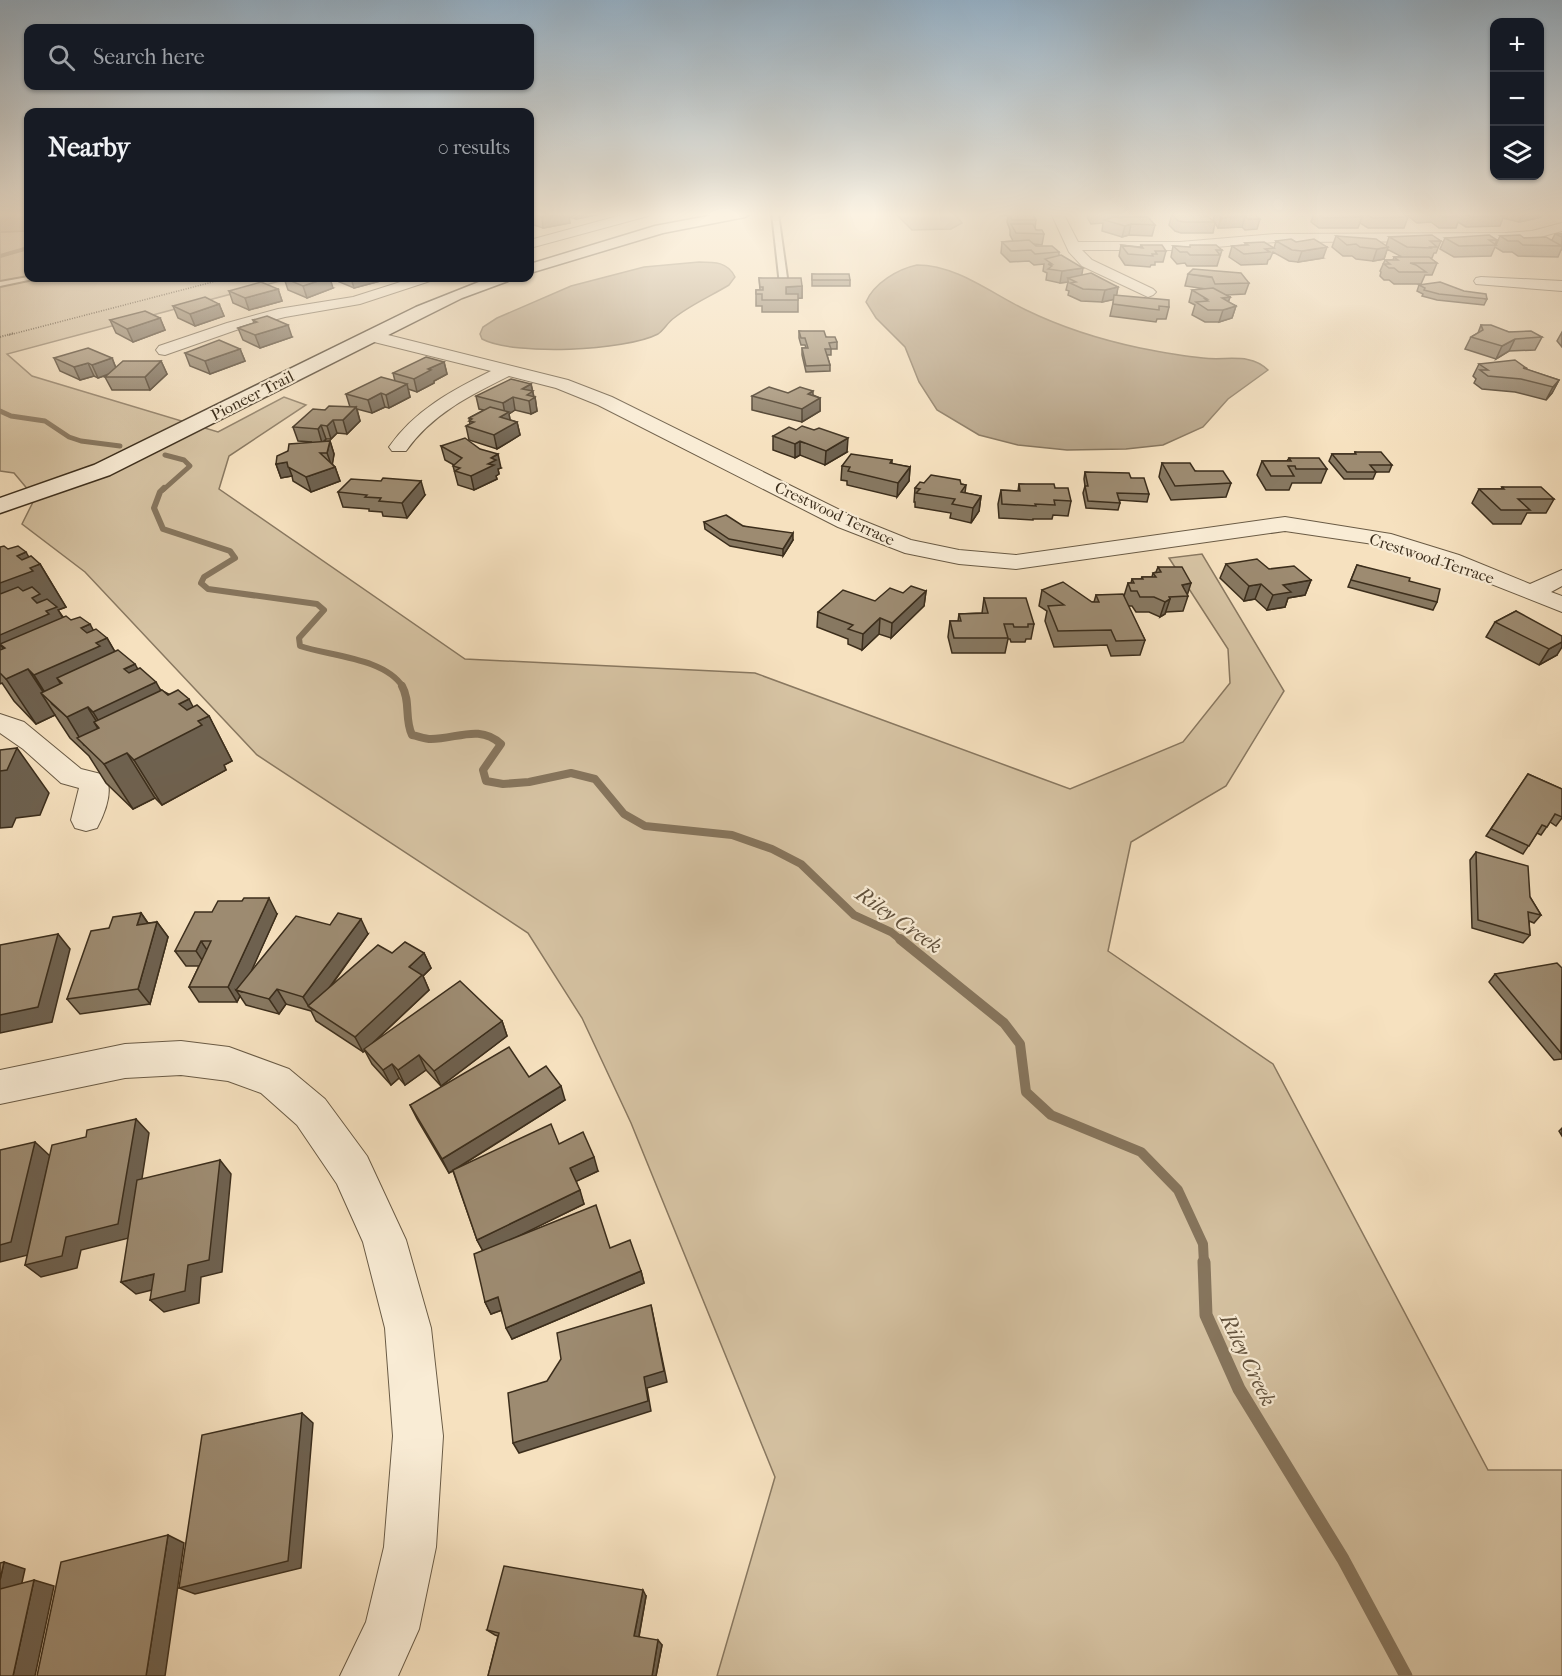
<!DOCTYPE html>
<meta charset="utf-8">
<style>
body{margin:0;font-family:"IM FELL French Canon",serif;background:#242831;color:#f1f3f6}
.controls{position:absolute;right:18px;top:18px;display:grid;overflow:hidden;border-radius:12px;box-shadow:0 2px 4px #0004}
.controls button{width:54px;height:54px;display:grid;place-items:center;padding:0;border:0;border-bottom:2px solid #363941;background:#171b24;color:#f1f3f6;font:30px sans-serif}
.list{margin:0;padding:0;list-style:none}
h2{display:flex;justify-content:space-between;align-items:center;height:78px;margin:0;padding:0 24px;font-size:26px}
h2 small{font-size:20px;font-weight:400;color:#9ea1a6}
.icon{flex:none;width:33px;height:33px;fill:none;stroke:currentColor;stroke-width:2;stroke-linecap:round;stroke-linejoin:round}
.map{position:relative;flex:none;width:1562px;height:1676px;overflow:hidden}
.search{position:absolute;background:#171b24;box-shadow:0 2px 4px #0004;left:24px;top:24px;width:510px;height:66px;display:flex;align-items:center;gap:15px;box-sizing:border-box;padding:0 21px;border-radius:12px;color:#9ea1a6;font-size:22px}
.panel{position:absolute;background:#171b24;box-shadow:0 2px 4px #0004;left:24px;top:108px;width:510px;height:174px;border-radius:12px}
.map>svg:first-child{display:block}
.green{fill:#d6c3a3;stroke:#897860;stroke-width:1.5}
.water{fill:#b7a488;stroke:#86755d;stroke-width:1.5}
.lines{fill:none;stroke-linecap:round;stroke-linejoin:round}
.stream-far5{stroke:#86755d;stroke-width:4}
.stream-far4{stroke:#86755d;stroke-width:5}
.stream-far3{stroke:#86755d;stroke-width:6}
.stream-far2{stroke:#86755d;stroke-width:8}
.stream-far1{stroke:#86755d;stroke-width:10}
.stream{stroke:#86755d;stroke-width:13}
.service-casing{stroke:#6a5b45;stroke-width:4}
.minor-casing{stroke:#6a5b45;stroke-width:2}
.secondary-casing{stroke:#3c2e1c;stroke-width:3}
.path-far1{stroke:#3c2e1c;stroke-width:1.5;stroke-dasharray:1 1.5;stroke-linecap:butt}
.path{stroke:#3c2e1c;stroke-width:2;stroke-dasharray:1 1.5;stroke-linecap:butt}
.service{fill:#f9ecd5;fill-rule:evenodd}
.minor{fill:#f9ecd5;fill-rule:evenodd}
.secondary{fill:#f9ecd5;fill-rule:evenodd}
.wall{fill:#877861;stroke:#3c2e1c;stroke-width:1.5}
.shaded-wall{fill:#6e614f;stroke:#3c2e1c;stroke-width:1.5;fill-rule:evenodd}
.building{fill:#9d8b71;stroke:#3c2e1c;stroke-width:1.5}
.labels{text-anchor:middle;stroke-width:4.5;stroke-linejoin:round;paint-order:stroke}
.far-street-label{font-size:16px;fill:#3c2e1c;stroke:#f9ecd5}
.water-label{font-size:21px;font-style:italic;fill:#61513c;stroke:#f9ecd5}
</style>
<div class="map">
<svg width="1562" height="1676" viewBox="0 0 1562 1676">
<rect width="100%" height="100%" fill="#f6e1bf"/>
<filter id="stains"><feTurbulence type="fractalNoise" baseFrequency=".00333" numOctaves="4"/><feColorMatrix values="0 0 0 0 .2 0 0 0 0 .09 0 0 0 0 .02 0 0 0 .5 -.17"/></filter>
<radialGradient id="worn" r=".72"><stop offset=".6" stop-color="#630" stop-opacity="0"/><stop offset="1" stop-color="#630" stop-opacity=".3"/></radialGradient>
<!-- green -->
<path class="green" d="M28 231V278H291L7 354 32 376 218 432 284 397 306 405 229 456 219 489 465 659 755 673 1070 789 1183 742 1230 683 1228 649 1169 558 1202 554 1284 691 1226 786 1131 842 1108 951 1273 1064 1488 1470H1562V1676H717L775 1477 631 1123 582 1018 528 933 257 755 85 572 22 524 35 498 14 473 0 471V232Z"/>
<!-- water -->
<g class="water">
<path d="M0 213H28V231L0 232Z"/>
<path d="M895 213H954L962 223 951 229 912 230Z"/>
<path d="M699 262C715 262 728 262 735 277L729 285C711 296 690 305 674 318 668 322 664 330 658 334 625 351 514 356 482 339L480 334 483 327 497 318 571 286 644 267Z"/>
<path d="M917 265C957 265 992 294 1026 310 1061 327 1102 340 1140 348 1160 352 1182 356 1203 358 1226 361 1250 352 1268 370L1228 399 1203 427 1163 445 1126 449 1067 450 1018 445 979 435 937 410 919 382 905 347 876 318 866 302C874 283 898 269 917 265Z"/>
</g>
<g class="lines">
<!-- stream-far5 -->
<path class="stream-far5" d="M0 256 28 248"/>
<!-- stream-far4 -->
<g class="stream-far4">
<path d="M0 411 11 416 45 421 69 437 81 441 120 446"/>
<path d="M163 490 190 466 184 460 165 455"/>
</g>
<!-- stream-far3 -->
<path class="stream-far3" d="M164 488 160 492 154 508 163 529 230 551 235 558 204 577 201 583 208 589 317 604 324 610 299 638 300 646C330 656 385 658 403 687"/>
<!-- stream-far2 -->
<path class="stream-far2" d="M402 686C411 702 404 718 412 735 418 736 425 739 431 739 457 739 479 724 501 744L483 770 486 781 503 784 529 782 571 773 595 779 624 814 645 826 732 835 772 849 801 864 854 915 891 932 901 940"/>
<!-- stream-far1 -->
<path class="stream-far1" d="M900 939 1004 1023 1020 1044 1026 1092 1051 1115 1141 1152 1178 1190 1203 1244 1204 1264"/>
<!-- stream -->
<path class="stream" d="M1204 1262 1206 1315 1239 1389 1343 1559 1406 1676"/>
<!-- service casing -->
<g class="service-casing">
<g id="service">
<path d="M772 213H778L788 285 784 287 780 285Z"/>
<path d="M28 277 38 278 0 286V282Z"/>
</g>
</g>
<!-- minor casing -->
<g class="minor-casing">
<g id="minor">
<path d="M629 213H649L648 216 530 248V240Z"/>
<path d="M1051 213H1063L1078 242H1180L1275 234 1505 233 1532 231 1562 223V231L1533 239 1505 241 1275 242 1180 250H1082L1092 260 1153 289 1156 292 1153 295 1148 297 1082 266 1069 252Z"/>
<path d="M1481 277 1562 281V291L1476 284 1474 281 1476 278Z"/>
<path d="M413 278H432L430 281 360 304 285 317 239 329 165 355 159 354 156 350 159 346 227 323 278 309 353 297Z"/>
<path d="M372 331 568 380 612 397 854 517 911 540 959 550 1016 555 1285 517 1391 534 1459 555 1530 584 1562 570V586L1551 592 1562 596V612L1443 565 1380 545 1285 531 1016 569 959 564 905 553 838 527 598 405 556 388 509 376C469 396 432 414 406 451H392L389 447C415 410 451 391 491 371L366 340 364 336 366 332Z"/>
<path d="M0 714 24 722 81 769 105 775C114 790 105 813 97 828L86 831 75 828 71 820 79 788 61 783 23 749 0 733Z"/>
<path d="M181 1041 229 1047 289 1069 325 1099 367 1156 406 1240 431 1328 443 1436 436 1547 419 1629 398 1676H340L366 1622 384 1547 393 1436 385 1328 363 1242 337 1184 297 1125 261 1093 228 1081 181 1075 125 1078 0 1104V1070L125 1044Z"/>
</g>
</g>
<!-- secondary casing -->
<g class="secondary-casing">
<g id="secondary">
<path d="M724 213H752L745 217 663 233 530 273V264L655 226Z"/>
<path d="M489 278H510L508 281 462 298 428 315 110 475 0 513V498L94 465 416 307Z"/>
</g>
</g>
<!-- path-far1 -->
<path class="path-far1" d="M9 335 228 278"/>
<!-- path -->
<path class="path" d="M0 337 14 333"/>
<!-- service -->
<use href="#service" class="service"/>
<!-- minor -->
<use href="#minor" class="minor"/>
<!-- secondary -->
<use href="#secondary" class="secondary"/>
</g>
<!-- wall -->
<g class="wall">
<path d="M530 213H601V214L576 219 569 217 570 223 543 228 531 224 532 233 530 234Z"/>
<path d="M991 213H1032L1036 220 1035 228 1036 230 1044 234 1042 245 1034 244 1036 246 1059 252V256L1082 275 1118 287 1116 296 1169 307 1166 319H1157L1156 322 1110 316 1114 299 1102 302 1081 301 1068 295 1069 291 1066 290 1068 282 1060 283 1046 280 1047 273 1043 271 1044 264 1034 265 1029 261 1010 262 1001 253 1002 242 1013 241 1010 235V230L1007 222 1008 216 1000 215Z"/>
<path d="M1088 213H1119L1118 218H1121V217L1155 225 1152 236 1129 235 1122 237 1102 231 1103 223 1091 224 1087 217Z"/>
<path d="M1215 213H1253L1260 219 1257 229 1245 230 1242 227 1218 228 1215 223 1213 233H1181L1175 231 1169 225 1172 214 1213 221Z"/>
<path d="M1314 213H1357L1362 217 1358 228H1319L1311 222Z"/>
<path d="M1364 213H1402L1408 217 1404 228H1368L1360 223Z"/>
<path d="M1410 213H1451L1459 217 1461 213H1543L1541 217 1519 222 1503 218 1500 226 1466 227 1458 222 1456 228H1439L1431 222 1417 223 1408 216Z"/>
<path d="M1555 234H1562V250H1561L1558 257 1518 256 1512 252H1503L1495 247 1491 256 1454 257 1440 249 1445 238 1497 240 1495 244 1496 245 1500 236 1552 240Z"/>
<path d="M1336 236 1386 246 1389 237 1441 241 1436 253H1434L1432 258H1429L1437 263 1432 275H1425L1421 284H1394L1389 280H1384L1380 276 1381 272 1380 271 1385 260H1393L1394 257H1402L1387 249 1384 259 1373 261 1356 259 1352 256H1343L1332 247Z"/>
<path d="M1276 241 1323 258 1298 262 1289 261 1273 252 1270 259 1268 260 1267 264 1241 265 1229 257 1232 246 1245 245V243L1274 248Z"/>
<path d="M1121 245 1140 247 1141 245 1166 251 1163 262H1155V265H1151L1150 267 1125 265 1119 256Z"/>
<path d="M1173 246 1222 250 1217 266H1187L1185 263 1177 264 1171 257Z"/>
<path d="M812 274 850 280V286H812Z"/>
<path d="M1188 274 1249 283 1245 294 1226 295 1230 297 1228 302 1236 306 1232 318 1219 322H1205L1192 315 1195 305 1189 302 1192 290 1206 289 1185 286Z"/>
<path d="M284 278 333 288 307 298 288 290Z"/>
<path d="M336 278H383L384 280 354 288 337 281Z"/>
<path d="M759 278 802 286V298H798V312H762V306H756V290H760Z"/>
<path d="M1419 285 1487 299 1484 305 1437 300 1422 296 1423 294 1417 291Z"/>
<path d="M278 289 282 301 249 310 233 303 229 291Z"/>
<path d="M219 304 224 316 195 326 178 318 173 306Z"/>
<path d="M160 318 165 330 133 342 116 333 110 320Z"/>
<path d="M253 320 292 337 260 348 243 340 238 328 254 323Z"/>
<path d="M1481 325 1509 332 1542 337 1535 350 1509 351 1496 359 1465 349 1471 337 1478 333Z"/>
<path d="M799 331 826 337 837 342V349H831V355H827L830 365V371L806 372 802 355V348H806L805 345H801L799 338Z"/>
<path d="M1562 332V347L1557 341Z"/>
<path d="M240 349 245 361 210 374 190 366 185 353Z"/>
<path d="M54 358H112L116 368 161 361 167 374 150 390H112L105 377 110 374 98 378 94 376 80 380 60 371Z"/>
<path d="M444 362 447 374 434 381V383L417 392 408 389 410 397 389 408 385 407 372 413 357 409 360 421 347 434 337 433 331 439H326L324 441H330L334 454 332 464 335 467 340 481 311 492 293 481 292 476 281 478 276 464 288 451 312 442 298 441 293 427 325 410 350 407 346 394 395 381 393 373Z"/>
<path d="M1479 364 1526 368 1525 369 1559 380 1552 393 1546 400 1515 392 1482 389 1474 383 1476 379 1473 376Z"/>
<path d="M531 384 534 397H535L537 411 531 414 515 410 509 414 510 420 517 422 520 435 497 449 469 440 466 426 470 424 469 418 484 410 479 409 476 396Z"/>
<path d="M788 393 813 395 820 398V411L802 422 752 410V396Z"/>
<path d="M773 436 847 452 825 465 800 455 795 458 773 450Z"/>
<path d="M441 446 501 468 498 469 499 474 496 476 497 479 474 490 458 485 453 466 454 465 445 460Z"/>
<path d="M1355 452 1392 465 1389 472H1376L1373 479H1344L1329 461 1332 454H1355Z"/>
<path d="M1289 458 1327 469 1321 483H1292L1289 490H1266L1257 475 1262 461H1287Z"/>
<path d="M892 460V464L910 467 909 481 897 497 847 485V481L841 480 842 466Z"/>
<path d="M1162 463 1195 471 1231 483 1226 497 1171 500 1159 477Z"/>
<path d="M1085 472 1131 478 1149 494 1147 502 1119 500 1120 503 1118 510 1086 508 1083 493 1085 486 1084 479Z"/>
<path d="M924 483 961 484 966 485 965 493 981 496 979 511 971 523 950 518 951 513 915 507V502H914L915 488Z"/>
<path d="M1019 484 1055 488 1071 501 1068 516 1053 515 1052 519H1033V520L999 518 998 504 1001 490 1018 491Z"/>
<path d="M1502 487 1554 499 1546 513H1527L1521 524H1493L1472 503 1479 489H1501Z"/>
<path d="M338 492 425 495 407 518 383 516 382 512 369 511V509L343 507Z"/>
<path d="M704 522 743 526 793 540 783 556 730 546 705 529Z"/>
<path d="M8 549 29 558 40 564 66 607 58 610 63 617 93 631 107 638 115 652 138 669 161 690 209 716 232 761 224 765 226 770 162 805 155 798 133 809 106 783 89 756 70 738 55 715 36 724 14 701 2 683 0 684V583Z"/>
<path d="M1226 564 1269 569 1311 580 1305 595 1288 598 1285 607 1267 610 1255 599 1244 601 1220 578Z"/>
<path d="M1357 565 1409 581 1437 602 1433 610 1348 587Z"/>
<path d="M1158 567 1188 596 1183 611 1166 612 1165 614 1160 617 1149 612H1136L1132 606H1128L1145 640 1140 655 1111 656 1107 645 1054 647 1045 621 1047 611 1039 606 1042 590 1092 602H1094L1096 595 1124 596 1128 583H1131L1132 579H1141L1142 577H1152L1153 573 1156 572Z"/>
<path d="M926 591 924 606 891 638 879 634 862 650 848 644V639L817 627 818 612 875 601 903 593Z"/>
<path d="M984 598 1034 624 1031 639H1026L1025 642H1011L1010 639H1008L1005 653H952L948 637 950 621H958L959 614 982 613Z"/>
<path d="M1516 611 1557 655 1539 665 1486 637 1495 622Z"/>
<path d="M1528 774 1562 789V818L1556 826 1550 822 1541 835 1537 833 1523 854 1486 836Z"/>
<path d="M1476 852 1530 897 1541 915 1534 923 1529 921 1530 935 1523 943 1472 928 1470 860Z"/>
<path d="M141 913 148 923 157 922 168 937 150 1004 80 1014 67 999 109 928Z"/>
<path d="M277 914 251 971 368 934 331 986 392 953H424L431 968 423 976 429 990 373 1043 502 1021 507 1036 441 1086 426 1070 405 1085 399 1078 391 1085 372 1064 365 1051 363 1052 316 1021 311 1011 286 1004 279 1014 246 1005 240 996 237 1002H199L189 987 199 966H186L175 951Z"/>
<path d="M1562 968V1059L1554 1060 1489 982 1495 974Z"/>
<path d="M529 1077 565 1100 459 1167 559 1144 598 1171 576 1181 584 1204 516 1237 610 1248 641 1271 644 1283 512 1339 501 1310 491 1314 485 1302 483 1251 477 1240 453 1171 449 1173 417 1119 410 1105Z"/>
<path d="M1562 1128V1136L1559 1131Z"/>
<path d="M646 1596 639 1637 662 1645 656 1676H488L498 1636 495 1635 487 1630Z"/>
</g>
<!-- shaded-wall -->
<g class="shaded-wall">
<path d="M565 213H568L570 223 543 228 542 217Z"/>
<path d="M575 213H601V214L576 219Z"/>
<path d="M1523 213H1543L1541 217 1519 222Z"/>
<path d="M1551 213H1562V214L1550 215Z"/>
<path d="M1245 216 1242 227 1218 228 1221 218Z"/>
<path d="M531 222 532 233 530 234V223Z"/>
<path d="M1131 224 1129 235 1122 237 1125 226Z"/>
<path d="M1327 247 1323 258 1298 262 1302 251Z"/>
<path d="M1388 247 1384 259 1373 261 1377 249Z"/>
<path d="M1083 268 1081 280 1068 278V282L1060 283 1062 271Z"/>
<path d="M327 278H330L333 288 307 298 303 286Z"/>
<path d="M351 278H383L384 280 354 288Z"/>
<path d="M802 286V298L786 299V287Z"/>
<path d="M1118 287 1116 299 1102 302 1105 290Z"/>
<path d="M278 289 282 301 249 310 245 298Z"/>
<path d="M1230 297 1226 309 1236 306 1232 318 1219 322 1223 310 1222 298Z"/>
<path d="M219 304 224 316 195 326 190 314Z"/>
<path d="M160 318 165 330 133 342 127 329Z"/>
<path d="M288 325 292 337 260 348 255 335Z"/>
<path d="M1515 339 1509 351 1496 359 1502 346Z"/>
<path d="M240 349 245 361 210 374 205 361Z"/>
<path d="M112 358 117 371 98 378 92 365Z"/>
<path d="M161 361 167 374 150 390 145 377Z"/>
<path d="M444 362 447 374 434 381V383L417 392 414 379 428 369Z"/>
<path d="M88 363 94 376 80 380 74 367Z"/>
<path d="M1559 380 1552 393 1546 400 1553 387Z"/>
<path d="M407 384 410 397 389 408 386 395Z"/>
<path d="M531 384 534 398 535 397 537 411 531 414 529 401 522 389Z"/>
<path d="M813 391V402L820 398V411L802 422V409L808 394Z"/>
<path d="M381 393 385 407 372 413 368 400Z"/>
<path d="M513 397 515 410 509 414 511 425 517 422 520 435 497 449 494 435 500 417 505 414 503 403Z"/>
<path d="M356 407 360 421 347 434 343 420Z"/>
<path d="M333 420 337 433 331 439 327 426Z"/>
<path d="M321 425 326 439 322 443 318 429Z"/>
<path d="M848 438 847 452 825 465 826 451Z"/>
<path d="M330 441 334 454 332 467 327 453Z"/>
<path d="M800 441V455L795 458V444Z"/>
<path d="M498 454 501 468 498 469 499 474 496 476 497 479 474 490 471 476 488 464 491 458Z"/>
<path d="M287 462 292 476 281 478 276 464Z"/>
<path d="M335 467 340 481 311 492 306 477Z"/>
<path d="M910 467 909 481 897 497 898 483Z"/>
<path d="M421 481 425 495 407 518 402 503Z"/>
<path d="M981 496 979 511 971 523 973 508Z"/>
<path d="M793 533V540L783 556V549Z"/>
<path d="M26 552 34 566 40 564 66 607 58 610 83 651 81 628 90 624 99 641 107 638 125 669 135 664 147 686 156 682 181 727 127 753 155 798 133 809 104 764 120 756 93 712 88 708 116 752 99 728 94 722 113 754 84 745 67 717 52 704 34 675 28 669 47 698 41 693 55 715 36 724 6 679 0 664V583L17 556ZM0 644 5 648 20 673ZM57 678 62 683 78 712Z"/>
<path d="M1311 580 1305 595 1288 598 1285 607 1267 610 1273 595 1283 585Z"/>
<path d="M1191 583 1187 596 1182 585Z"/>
<path d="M1261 584 1255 599 1244 601 1249 586Z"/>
<path d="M926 591 924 606 891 638 892 623Z"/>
<path d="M1170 599 1165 614 1160 617 1165 602Z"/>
<path d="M880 618 879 634 862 650 863 634Z"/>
<path d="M1562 642V647L1557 655 1539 665 1549 649Z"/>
<path d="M189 699 200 720 209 716 232 761 224 765 226 770 162 805 134 760 179 704Z"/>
<path d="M17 748 49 793 40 815 16 818 12 827 0 828V771Z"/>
<path d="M269 898 277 914 242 992 236 990 240 996 237 1002 228 987Z"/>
<path d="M141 913 151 928 137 925Z"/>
<path d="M361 919 368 934 313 1010 309 1007 303 997Z"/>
<path d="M157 922 168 937 150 1004 138 989Z"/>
<path d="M58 934 70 949 52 1022 0 1033V1015Z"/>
<path d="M201 941 211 956 206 966 196 951Z"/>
<path d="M424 953 431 968 423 976 429 990 363 1052 355 1037 409 967Z"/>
<path d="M277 989 286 1004 279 1014 269 999Z"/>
<path d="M502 1021 507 1036 441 1086 434 1071Z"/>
<path d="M419 1055 426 1070 405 1085 398 1070Z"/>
<path d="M392 1064 399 1078 391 1085 383 1070Z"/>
<path d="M561 1086 565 1100 449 1173 442 1159Z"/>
<path d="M136 1119 149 1133 133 1237 81 1250 77 1268 41 1277 25 1265 66 1237Z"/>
<path d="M35 1142 50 1156 28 1255 0 1262V1245Z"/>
<path d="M594 1157 598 1171 575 1182 570 1168Z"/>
<path d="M220 1160 231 1174 222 1272 201 1277 199 1303 164 1312 150 1300 188 1265Z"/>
<path d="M580 1190 584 1204 484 1253 477 1240Z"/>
<path d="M641 1271 644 1283 512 1339 506 1328Z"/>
<path d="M154 1274 168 1286 136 1294 121 1282Z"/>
<path d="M498 1297 505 1309 491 1314 485 1302Z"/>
<path d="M651 1305 667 1382 647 1388 651 1411 519 1453 513 1443 644 1377Z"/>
<path d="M302 1413 313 1423 301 1568 195 1594 179 1588Z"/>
<path d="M168 1535 184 1543 165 1676H146Z"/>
<path d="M4 1562 25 1569 19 1596 0 1590V1580Z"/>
<path d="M34 1580 54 1586 35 1676H13Z"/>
<path d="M643 1590 646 1596 638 1641 634 1636Z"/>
<path d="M658 1640 662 1645 656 1676H652Z"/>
</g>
<!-- building -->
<g class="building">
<path d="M530 213H565L542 217Z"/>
<path d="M1009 213H1032L1036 220H1012Z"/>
<path d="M1218 213H1253L1260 219H1248L1245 216 1221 218Z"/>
<path d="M1317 213H1357L1362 217 1323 218Z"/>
<path d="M1365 213H1402L1408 217 1372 218Z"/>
<path d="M1437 213H1451L1460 217H1443Z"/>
<path d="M1464 213H1499L1504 216 1470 217Z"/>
<path d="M1172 214H1204L1215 222H1184L1178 221Z"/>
<path d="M1114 217 1123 218 1121 217H1148L1155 225 1131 224 1125 226 1104 220Z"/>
<path d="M1011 224H1033L1036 230H1042L1044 234 1016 233Z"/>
<path d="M1555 234H1562V237Z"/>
<path d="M1432 235 1441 241H1430L1437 247H1430L1431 248 1407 247 1389 237Z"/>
<path d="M1489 235 1497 240H1489L1496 245 1459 246 1445 238Z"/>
<path d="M1520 235 1524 238 1546 237 1562 246 1523 245 1518 241H1508L1500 236Z"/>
<path d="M1336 236 1376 239 1388 247 1377 249 1360 247 1356 244 1347 245Z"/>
<path d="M1291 239 1296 242 1314 239 1327 247 1302 251 1292 250 1276 241Z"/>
<path d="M1029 240 1036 246H1052L1059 252 1035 254 1031 250 1011 251 1002 242Z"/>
<path d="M1264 242 1274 248 1265 249 1270 252 1244 254 1232 246 1248 245 1245 243Z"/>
<path d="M1121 245 1143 248 1141 245H1162L1166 251H1155L1157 254H1152L1153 256 1128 254Z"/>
<path d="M1190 245H1216L1222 250H1216L1220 255H1190L1187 252H1180L1173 246 1190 247Z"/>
<path d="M1061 255 1083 268 1062 271 1048 269 1052 266 1048 264H1052L1045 259Z"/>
<path d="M1394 257H1429L1437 263H1410L1416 265 1426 272H1399L1394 268H1389L1384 264H1390L1385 260H1398Z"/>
<path d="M1193 269 1241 273 1249 283 1215 284 1212 277 1188 274Z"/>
<path d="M1091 273 1118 287 1105 290 1083 289 1070 283 1076 282 1068 278Z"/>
<path d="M812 274H849L850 280H812Z"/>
<path d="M284 278H327L303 286Z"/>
<path d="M759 278H801L802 286 786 287V294H798V300H762V294H756V290H763V287H760Z"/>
<path d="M261 282 278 289 245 298 229 291Z"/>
<path d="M1440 282 1464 291 1486 294 1487 299 1439 294 1424 290 1425 288 1419 285Z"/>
<path d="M1213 288 1230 297 1222 298 1236 306 1223 310H1208L1196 302 1208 301 1205 299H1207L1192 290Z"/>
<path d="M1114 295 1169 300V307L1159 306V310L1113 304Z"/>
<path d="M205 297 219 304 190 314 173 306Z"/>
<path d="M145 311 160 318 127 329 110 320Z"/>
<path d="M267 316 288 325 255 335 238 328 257 322 253 320Z"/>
<path d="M1481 325H1491L1509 332 1531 331 1542 337 1515 339 1502 346 1471 337 1483 330Z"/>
<path d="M799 331H824L826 337H835L837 342 829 343 831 349H825L830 365 806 366 802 348H808L805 338H801Z"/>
<path d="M219 340 240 349 205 361 185 353Z"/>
<path d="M88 348 112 358 92 365 88 363 74 367 54 358Z"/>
<path d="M426 357 444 362 428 369 431 370 414 379 393 373Z"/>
<path d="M1515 360 1526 368H1523L1559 380 1553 387 1521 379 1488 376 1480 370H1488L1479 364Z"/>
<path d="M123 361H161L145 377H105Z"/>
<path d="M381 377 407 384 386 395 381 393 368 400 346 394Z"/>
<path d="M511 379 531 384 522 389 533 391 527 395 535 397 529 401 513 397 503 403 476 396Z"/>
<path d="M769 387 788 393 800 387 813 391 808 394 820 398 802 409 752 396Z"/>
<path d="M329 406 356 407 343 420H333L327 426 321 425 318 429 293 427 313 409 325 410Z"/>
<path d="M490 407 509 412 500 417 517 422 494 435 466 426 474 422 469 421 472 419 469 418Z"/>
<path d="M802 426 814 430 819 428 848 438 826 451 800 441 795 444 773 436 789 427 796 430Z"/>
<path d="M465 438 480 449 498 454 491 458 496 460 488 464 494 465 471 476 455 471 460 468 453 466 462 458 441 446Z"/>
<path d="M330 441 327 453H320L335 467 306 477 288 467 287 462 276 464 277 456 288 451 289 444Z"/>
<path d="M1355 452H1381L1392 465H1370L1376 472H1347L1332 454H1356Z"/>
<path d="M851 454 892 460 890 463 910 467 898 483 848 471 850 467 842 466Z"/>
<path d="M1289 458H1319L1327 469H1296L1295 466H1288L1294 476H1271L1262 461H1291Z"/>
<path d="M1162 463H1190L1195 471H1223L1231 483 1175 486Z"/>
<path d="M1085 472 1129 473 1131 478H1144L1149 494 1117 493 1120 503 1088 501 1085 486H1088Z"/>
<path d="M931 475 960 480 961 484 966 485 961 492 981 496 973 508 952 504 955 499 916 493 920 489 915 488 920 482 924 483Z"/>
<path d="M383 478 421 481 402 503 379 501 381 498 365 497 367 495 338 492 351 479 381 481Z"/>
<path d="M1019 484H1054L1055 488H1068L1071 501 1054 500 1055 505 1035 504 1036 506 1002 504 1001 490 1020 491Z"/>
<path d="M1502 487H1541L1554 499H1518L1530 510H1501L1479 489H1504Z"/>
<path d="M726 515 743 526 793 533 783 549 729 539 704 522Z"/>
<path d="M4 546 8 549 18 546 26 552 17 556 22 560 31 556 40 564 30 568 33 571 0 583V547Z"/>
<path d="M1257 559 1269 569 1294 566 1311 580 1283 585 1291 592 1273 595 1261 584 1249 586 1226 564Z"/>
<path d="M1357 565 1410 578 1409 581 1440 589 1437 602 1351 580Z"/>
<path d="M1158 567H1182L1191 583 1182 585 1188 596 1169 597 1170 599 1165 602 1154 597H1140L1137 591H1131L1128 583H1134L1132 579H1143L1142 577H1156L1153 573 1161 572Z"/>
<path d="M1063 582 1092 602H1099L1096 595 1123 594 1145 640 1116 641 1111 630 1058 631 1048 606 1064 605 1042 590Z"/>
<path d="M911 586 926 591 892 623 880 618 863 634 848 629 853 625 818 612 843 590 875 601 890 588 903 593Z"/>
<path d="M18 587 23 591 32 587 40 594 32 598 37 603 47 599 57 607 46 611 49 614 0 635V594Z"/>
<path d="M984 598H1026L1034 624H1028V627H1014L1013 624H1004L1008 638H954L950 621H961L959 614 988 613Z"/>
<path d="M1516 611 1562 636V642L1549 649 1495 622Z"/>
<path d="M66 616 71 620 80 617 90 624 81 628 87 633 96 629 107 638 96 643 100 646 34 675 28 669 6 679 0 673V650L5 648 0 644Z"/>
<path d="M118 650 135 664 124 669 129 673 140 668 156 682 93 712 88 707 67 717 41 693 62 683 57 678Z"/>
<path d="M162 690 168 695 178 690 189 699 179 704 187 710 197 705 209 716 198 721 202 725 134 760 127 753 104 764 77 738 99 728 94 722Z"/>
<path d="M17 748 7 770 0 771V750Z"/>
<path d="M1528 774 1562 789V817L1555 814 1547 827 1542 825 1529 846 1491 829Z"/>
<path d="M1476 852 1528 866 1530 897 1541 915 1528 912 1530 935 1478 920Z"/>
<path d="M244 898H269L228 987H189L211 941H201L196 951H175L195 912H212L218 901H242Z"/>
<path d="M141 913 137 925 157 922 138 989 67 999 91 931 109 928 113 917Z"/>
<path d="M338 913 361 919 303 997 277 989 269 999 236 990 296 916 330 925Z"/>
<path d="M58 934 38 1007 0 1015V945Z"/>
<path d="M405 942 424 953 409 967 422 975 355 1037 308 1006 378 945 392 953Z"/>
<path d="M1557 963 1562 968 1561 1053 1495 974Z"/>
<path d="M460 981 502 1021 434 1071 419 1055 398 1070 392 1064 383 1070 364 1049Z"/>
<path d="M509 1047 529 1077 546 1066 561 1086 442 1159 410 1105Z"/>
<path d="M136 1119 118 1224 66 1237 62 1256 25 1265 52 1145 86 1137 87 1130Z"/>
<path d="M551 1124 559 1144 583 1132 594 1157 570 1168 580 1190 477 1240 453 1170Z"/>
<path d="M35 1142 11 1242 0 1245V1150Z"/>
<path d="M220 1160 209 1260 188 1265 185 1291 150 1300 154 1274 121 1282 137 1180Z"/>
<path d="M596 1205 610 1248 630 1240 641 1271 506 1328 498 1297 485 1302 474 1254Z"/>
<path d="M651 1305 664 1371 644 1377 648 1401 513 1443 508 1393 547 1381 561 1359 557 1333Z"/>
<path d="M302 1413 288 1561 179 1588 202 1435Z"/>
<path d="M168 1535 146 1676H37L61 1562Z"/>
<path d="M4 1562 0 1580V1563Z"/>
<path d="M504 1566 643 1590 634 1636 658 1640 652 1676H488L499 1633 487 1630Z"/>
<path d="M34 1580 13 1676H0V1589Z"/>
</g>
<!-- sky -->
<linearGradient id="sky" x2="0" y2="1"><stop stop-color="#94aec2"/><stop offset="0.48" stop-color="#fbf2e2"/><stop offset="1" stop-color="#fbf2e2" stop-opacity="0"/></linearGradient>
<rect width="1562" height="447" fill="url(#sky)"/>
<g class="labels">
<!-- far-street labels -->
<g class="far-street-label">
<text transform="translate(252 395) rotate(-27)" y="6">Pioneer Trail</text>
<text transform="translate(835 513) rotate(25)" y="6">Crestwood Terrace</text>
<text transform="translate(1432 558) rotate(18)" y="6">Crestwood Terrace</text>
</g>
<!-- water labels -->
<g class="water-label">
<text transform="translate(899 920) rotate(35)" y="7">Riley Creek</text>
<text transform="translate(1248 1360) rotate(64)" y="7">Riley Creek</text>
</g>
</g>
<rect width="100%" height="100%" filter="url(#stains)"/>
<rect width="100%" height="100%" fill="url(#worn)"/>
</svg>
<div class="controls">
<button>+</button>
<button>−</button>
<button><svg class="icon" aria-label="layers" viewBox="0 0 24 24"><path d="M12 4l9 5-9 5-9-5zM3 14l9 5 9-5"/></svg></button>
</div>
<div class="search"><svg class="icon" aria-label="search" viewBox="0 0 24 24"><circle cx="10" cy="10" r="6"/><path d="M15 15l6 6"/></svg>Search here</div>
<section class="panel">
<h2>Nearby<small>0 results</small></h2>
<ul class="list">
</ul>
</section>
</div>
